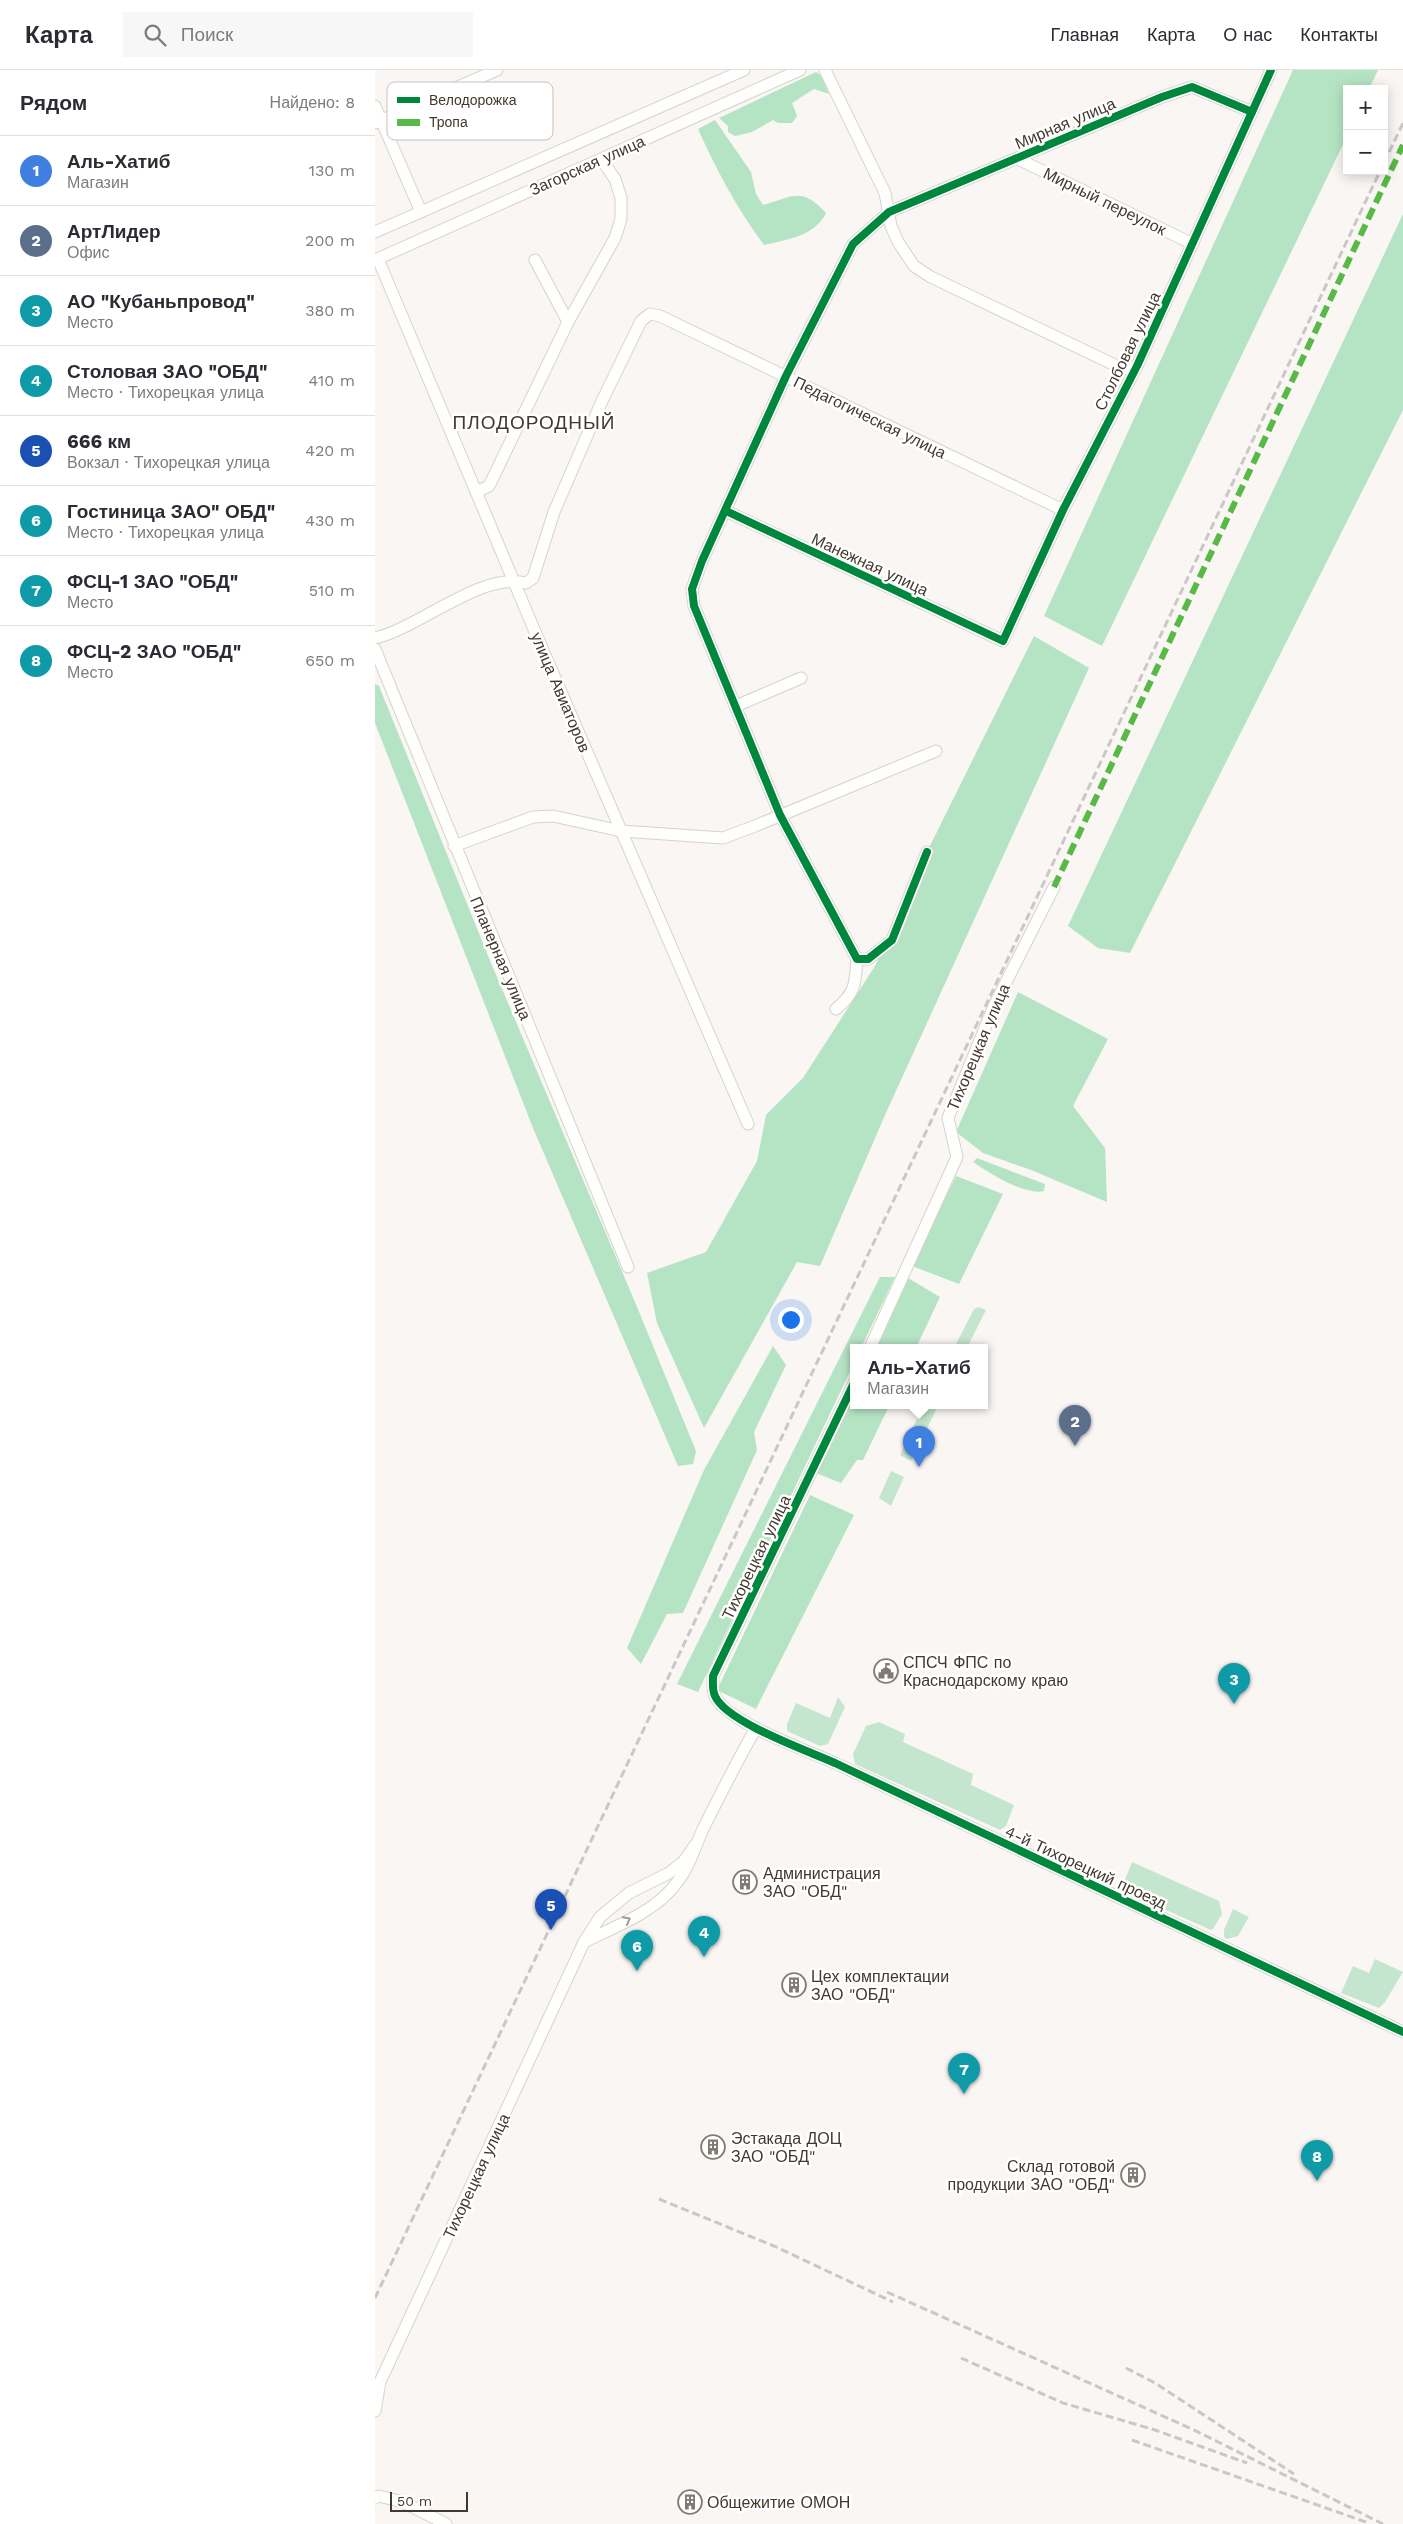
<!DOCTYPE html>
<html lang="ru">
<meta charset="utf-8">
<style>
body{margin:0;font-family:"Work Sans",sans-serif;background:#f7f7f7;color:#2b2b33}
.controls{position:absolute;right:15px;top:15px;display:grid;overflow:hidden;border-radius:0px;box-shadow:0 2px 12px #0003}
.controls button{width:45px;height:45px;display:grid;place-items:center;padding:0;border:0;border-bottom:1px solid #e1e1e2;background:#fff;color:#2b2b33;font:25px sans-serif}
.scale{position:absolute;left:15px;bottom:12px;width:78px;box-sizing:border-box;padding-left:5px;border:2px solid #43382d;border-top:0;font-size:14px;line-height:18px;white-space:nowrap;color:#43382d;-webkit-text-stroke:4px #fff;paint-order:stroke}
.you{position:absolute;left:415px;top:1249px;width:18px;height:18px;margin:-12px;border:4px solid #fff;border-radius:50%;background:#1a73e8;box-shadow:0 0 0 8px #1a73e833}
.badge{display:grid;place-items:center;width:32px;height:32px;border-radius:50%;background:#ea580c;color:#fff;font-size:16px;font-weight:700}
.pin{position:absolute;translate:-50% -41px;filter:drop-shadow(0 1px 2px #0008)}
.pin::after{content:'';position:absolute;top:26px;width:18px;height:15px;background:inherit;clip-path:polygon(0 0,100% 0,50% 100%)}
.popup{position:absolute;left:475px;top:1274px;width:138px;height:65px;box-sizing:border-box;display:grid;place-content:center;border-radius:0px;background:#fff;filter:drop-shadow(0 1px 4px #0005);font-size:16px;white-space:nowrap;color:#7c7c81}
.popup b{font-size:19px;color:#2b2b33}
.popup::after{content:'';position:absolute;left:50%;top:100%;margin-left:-10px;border:10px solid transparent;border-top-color:#fff}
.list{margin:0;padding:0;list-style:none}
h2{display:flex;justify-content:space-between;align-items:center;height:65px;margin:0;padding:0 20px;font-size:21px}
h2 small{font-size:16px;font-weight:400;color:#7c7c81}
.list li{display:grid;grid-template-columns:32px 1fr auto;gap:15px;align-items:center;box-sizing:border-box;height:70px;padding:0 20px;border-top:1px solid #e1e1e2}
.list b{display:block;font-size:19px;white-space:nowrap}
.list p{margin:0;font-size:16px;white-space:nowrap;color:#7c7c81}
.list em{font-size:16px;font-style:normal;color:#7c7c81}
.icon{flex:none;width:28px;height:28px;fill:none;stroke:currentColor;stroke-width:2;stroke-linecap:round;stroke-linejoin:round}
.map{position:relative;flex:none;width:1028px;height:2454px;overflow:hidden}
header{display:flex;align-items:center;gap:30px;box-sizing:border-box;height:70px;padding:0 25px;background:#fff;border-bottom:1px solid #e1e1e2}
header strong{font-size:24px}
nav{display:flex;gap:28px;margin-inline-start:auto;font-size:18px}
.search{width:350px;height:45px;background:#f7f7f7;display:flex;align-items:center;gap:12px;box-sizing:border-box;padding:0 18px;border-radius:0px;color:#7c7c81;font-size:19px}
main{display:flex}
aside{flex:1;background:#fff}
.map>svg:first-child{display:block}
.green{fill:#c5e6ce}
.forest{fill:#b5e4c4}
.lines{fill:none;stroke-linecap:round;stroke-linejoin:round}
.minor-casing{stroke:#d8d2cc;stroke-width:13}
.minor{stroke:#fefefd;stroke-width:11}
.rail{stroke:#cac8c7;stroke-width:3;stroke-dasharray:8 4;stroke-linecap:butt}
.quiet{stroke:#58b947;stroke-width:6;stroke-dasharray:12 6;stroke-linecap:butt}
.cycleway-casing{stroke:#fff;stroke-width:11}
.cycleway{stroke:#00873e;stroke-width:8}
.oneway{stroke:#a09b95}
.labels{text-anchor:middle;stroke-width:5;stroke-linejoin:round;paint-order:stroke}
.street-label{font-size:16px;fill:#43382d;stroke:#fff}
.poi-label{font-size:16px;fill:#43382d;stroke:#fff;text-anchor:start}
.quarter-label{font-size:19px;letter-spacing:1px;fill:#43382d;stroke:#fff}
.key{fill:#fff;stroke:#c7c3c0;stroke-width:1}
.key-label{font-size:14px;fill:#43382d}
</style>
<header>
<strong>Карта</strong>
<div class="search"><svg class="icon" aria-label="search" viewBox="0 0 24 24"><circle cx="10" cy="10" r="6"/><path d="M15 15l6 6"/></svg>Поиск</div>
<nav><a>Главная</a><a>Карта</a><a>О нас</a><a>Контакты</a></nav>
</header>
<main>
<aside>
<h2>Рядом<small>Найдено: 8</small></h2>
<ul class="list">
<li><span class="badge" style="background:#3f7fe0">1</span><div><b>Аль-Хатиб</b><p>Магазин</p></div><em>130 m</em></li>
<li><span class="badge" style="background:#5c6f8a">2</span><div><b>АртЛидер</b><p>Офис</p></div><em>200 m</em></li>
<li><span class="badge" style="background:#0f9aa8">3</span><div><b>АО &quot;Кубаньпровод&quot;</b><p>Место</p></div><em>380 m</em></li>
<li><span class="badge" style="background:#0f9aa8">4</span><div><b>Столовая ЗАО &quot;ОБД&quot;</b><p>Место · Тихорецкая улица</p></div><em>410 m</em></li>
<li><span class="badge" style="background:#1a4fb4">5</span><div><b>666 км</b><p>Вокзал · Тихорецкая улица</p></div><em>420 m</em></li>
<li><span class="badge" style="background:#0f9aa8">6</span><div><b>Гостиница ЗАО&quot; ОБД&quot;</b><p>Место · Тихорецкая улица</p></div><em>430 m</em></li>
<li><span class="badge" style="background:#0f9aa8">7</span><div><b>ФСЦ-1 ЗАО &quot;ОБД&quot;</b><p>Место</p></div><em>510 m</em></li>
<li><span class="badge" style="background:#0f9aa8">8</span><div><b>ФСЦ-2 ЗАО &quot;ОБД&quot;</b><p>Место</p></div><em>650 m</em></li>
</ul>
</aside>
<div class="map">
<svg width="1028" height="2454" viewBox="0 0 1028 2454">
<rect width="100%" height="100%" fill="#f9f6f4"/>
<!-- green -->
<g class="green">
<path d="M604 1237 611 1240 592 1278H579L599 1239Z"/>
<path d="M548 1336H563L536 1391 525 1385Z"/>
<path d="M516 1401 529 1407 516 1436 504 1428Z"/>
<path d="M463 1627 470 1637 453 1674 445 1676 412 1661V1654L421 1633 455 1648Z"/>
<path d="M504 1652 530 1664 528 1672 598 1704 596 1715 639 1735 631 1756 625 1760 480 1694 478 1684 491 1656Z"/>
<path d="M757 1792 844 1831 847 1844 838 1859 836 1860 746 1820Z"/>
<path d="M858 1839 874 1847 863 1866 852 1869 849 1867V1860Z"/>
<path d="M1000 1889 1028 1902 1010 1932 1004 1938 966 1923 978 1896 994 1903Z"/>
</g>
<!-- forest -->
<g class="forest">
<path d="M918 0H1003L994 19H972V66L727 576 669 546Z"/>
<path d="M441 2 447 6 454 24 439 19 417 33 422 46 417 53H403L398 50 377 62 360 66 353 62V56L344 48Z"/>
<path d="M340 50 376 102 381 124 388 135C418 127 426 116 451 143 439 167 413 169 389 175 362 139 341 99 323 59Z"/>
<path d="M1028 144V340L755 883 723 878 693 856Z"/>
<path d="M659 566 714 598 510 1045 445 1196 422 1192 329 1358 282 1253 272 1203 331 1182 382 1091 391 1045 428 1008 500 896 546 794Z"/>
<path d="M0 614 4 616 116 893 260 1232 321 1381 318 1394 303 1396 158 1058 0 653Z"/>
<path d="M643 922 733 969 698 1036 730 1078 732 1132 656 1100 608 1083 581 1062Z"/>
<path d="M602 1088 670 1114 669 1121C650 1126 614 1103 598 1092Z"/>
<path d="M581 1106 628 1124 584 1214 537 1196Z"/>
<path d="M505 1207H520L486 1278H479V1293L323 1622 302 1614Z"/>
<path d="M533 1208 565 1227 541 1278H500Z"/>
<path d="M398 1276 411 1295 379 1362 382 1380 308 1543 292 1544 266 1594 252 1578 329 1400Z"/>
<path d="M479 1322V1336H514L488 1390H482L466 1413 441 1403Z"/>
<path d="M435 1425 479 1445 381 1639 342 1620Z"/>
</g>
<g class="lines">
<!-- minor casing -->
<g class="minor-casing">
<g id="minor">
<path d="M450 0 510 123 516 156 523 172 539 196 556 207 746 298 753 299 762 296"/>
<path d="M0 36 46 142"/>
<path d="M0 53 122 0"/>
<path d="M643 89 818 174"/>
<path d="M0 162 369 0"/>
<path d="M3 189 161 564 373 1054"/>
<path d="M0 190 425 0"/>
<path d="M160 190 193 252"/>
<path d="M101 422 114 416 193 252 240 168 246 149V128L240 109 226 89"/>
<path d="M351 441 628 571 688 440 762 296 896 0"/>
<path d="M0 568C44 558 107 501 151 513L158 508 179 442 227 331 266 251 275 244 285 246 688 440"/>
<path d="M0 579 253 1197"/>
<path d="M361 636 426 608"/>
<path d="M79 776 158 747 178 746 246 761 348 768 380 756 561 681"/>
<path d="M552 782 517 870 493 889H482L405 745 319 536 317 519 327 491 411 306 478 174 514 142 787 27 817 17 877 42"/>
<path d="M461 939C481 922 480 914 482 889"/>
<path d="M495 1278 582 1087 573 1048 619 936 679 817"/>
<path d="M479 1313 338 1606C338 1612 337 1620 340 1626 351 1652 433 1681 460 1693L1028 1962"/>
<path d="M209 1872C237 1858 272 1845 294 1822 313 1802 317 1784 328 1759 345 1725 362 1691 381 1658"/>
<path d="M0 2341 5 2312 209 1872 225 1847 254 1823 294 1803 309 1791 321 1774"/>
<path d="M0 2428 4 2426 28 2432 71 2454"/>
</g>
</g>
<!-- minor -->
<use href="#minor" class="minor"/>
<!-- rail -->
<g class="rail">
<path d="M1009 93 1028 53"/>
<path d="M284 2129 399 2176 518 2232"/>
<path d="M512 2222 819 2360 1008 2454"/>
<path d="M0 2228 1005 101"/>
<path d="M586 2288 688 2333 780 2360 872 2393"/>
<path d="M751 2298 780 2313 919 2404"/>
<path d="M757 2370 991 2452"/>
</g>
<!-- quiet -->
<path class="quiet" d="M679 817 1028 75"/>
<!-- cycleway casing -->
<g class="cycleway-casing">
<g id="cycleway">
<path d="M351 441 628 571 688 440 762 296 896 0"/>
<path d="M552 782 517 870 493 889H482L405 745 319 536 317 519 327 491 411 306 478 174 514 142 787 27 817 17 877 42"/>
<path d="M479 1313 338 1606C338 1612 337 1620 340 1626 351 1652 433 1681 460 1693L1028 1962"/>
</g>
</g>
<!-- cycleway -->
<use href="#cycleway" class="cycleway"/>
</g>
<!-- one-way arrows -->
<defs><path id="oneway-chevron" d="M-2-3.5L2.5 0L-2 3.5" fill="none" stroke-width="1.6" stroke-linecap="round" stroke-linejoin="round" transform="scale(1.25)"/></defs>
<use class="oneway" href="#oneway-chevron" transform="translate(252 1850) rotate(-28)"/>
<!-- icons -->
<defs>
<g id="civic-ring" transform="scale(1.25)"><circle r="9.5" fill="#fff" stroke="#837a73" stroke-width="1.5"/><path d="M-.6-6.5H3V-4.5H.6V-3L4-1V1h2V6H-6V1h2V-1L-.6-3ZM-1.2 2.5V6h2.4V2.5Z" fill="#837a73"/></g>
<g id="building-ring" transform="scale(1.25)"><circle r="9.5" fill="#fff" stroke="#837a73" stroke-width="1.5"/><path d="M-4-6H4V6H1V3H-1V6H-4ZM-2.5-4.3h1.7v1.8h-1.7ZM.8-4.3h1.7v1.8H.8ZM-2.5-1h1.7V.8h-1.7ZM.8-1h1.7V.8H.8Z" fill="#837a73"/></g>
</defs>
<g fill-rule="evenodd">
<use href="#civic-ring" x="511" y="1601"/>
<use href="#building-ring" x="370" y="1812"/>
<use href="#building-ring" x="419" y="1915"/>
<use href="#building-ring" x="338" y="2077"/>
<use href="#building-ring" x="758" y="2105"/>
<use href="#building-ring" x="315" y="2432"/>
</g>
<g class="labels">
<!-- street labels -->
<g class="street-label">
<text transform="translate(690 53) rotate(-23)" y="6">Мирная улица</text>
<text transform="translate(212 95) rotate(-24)" y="6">Загорская улица</text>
<text transform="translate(730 131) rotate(26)" y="6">Мирный переулок</text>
<text transform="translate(752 281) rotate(-64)" y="6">Столбовая улица</text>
<text transform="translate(495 347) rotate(26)" y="6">Педагогическая улица</text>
<text transform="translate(495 494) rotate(25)" y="6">Манежная улица</text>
<text transform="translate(186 622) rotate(67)" y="6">улица Авиаторов</text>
<text transform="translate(126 888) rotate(67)" y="6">Планерная улица</text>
<text transform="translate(603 977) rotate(-67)" y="6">Тихорецкая улица</text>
<text transform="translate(381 1487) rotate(-64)" y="6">Тихорецкая улица</text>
<text transform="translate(711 1797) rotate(25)" y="6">4-й Тихорецкий проезд</text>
<text transform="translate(101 2106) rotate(-65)" y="6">Тихорецкая улица</text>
</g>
<!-- poi labels -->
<g class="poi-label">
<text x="528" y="1598">СПСЧ ФПС по<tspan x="528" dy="18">Краснодарскому краю</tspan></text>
<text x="388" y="1809">Администрация<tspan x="388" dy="18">ЗАО "ОБД"</tspan></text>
<text x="436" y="1912">Цех комплектации<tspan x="436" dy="18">ЗАО "ОБД"</tspan></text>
<text x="356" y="2074">Эстакада ДОЦ<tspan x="356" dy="18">ЗАО "ОБД"</tspan></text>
<text x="740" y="2102" text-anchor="end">Склад готовой<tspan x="740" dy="18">продукции ЗАО "ОБД"</tspan></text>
<text x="332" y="2438">Общежитие ОМОН</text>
</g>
<!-- quarter labels -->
<g class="quarter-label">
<text x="159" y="359">ПЛОДОРОДНЫЙ</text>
</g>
</g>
<!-- legend -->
<rect x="12" y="12" width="166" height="58" rx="8" class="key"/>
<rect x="22" y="27" width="23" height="6" fill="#00873e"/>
<rect x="22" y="49" width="23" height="7" fill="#58b947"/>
<g class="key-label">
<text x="54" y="35">Велодорожка</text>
<text x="54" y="57">Тропа</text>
</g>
</svg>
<div class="controls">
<button>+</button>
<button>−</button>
</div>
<div class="scale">50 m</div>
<div class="you"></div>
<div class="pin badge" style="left:544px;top:1397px;background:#3f7fe0">1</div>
<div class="popup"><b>Аль-Хатиб</b>Магазин</div>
<div class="pin badge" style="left:700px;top:1376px;background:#5c6f8a">2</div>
<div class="pin badge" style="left:859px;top:1634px;background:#0f9aa8">3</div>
<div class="pin badge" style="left:329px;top:1887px;background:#0f9aa8">4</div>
<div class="pin badge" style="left:176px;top:1860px;background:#1a4fb4">5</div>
<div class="pin badge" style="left:262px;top:1901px;background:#0f9aa8">6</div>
<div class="pin badge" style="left:589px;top:2024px;background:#0f9aa8">7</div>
<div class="pin badge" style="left:942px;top:2111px;background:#0f9aa8">8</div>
</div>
</main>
